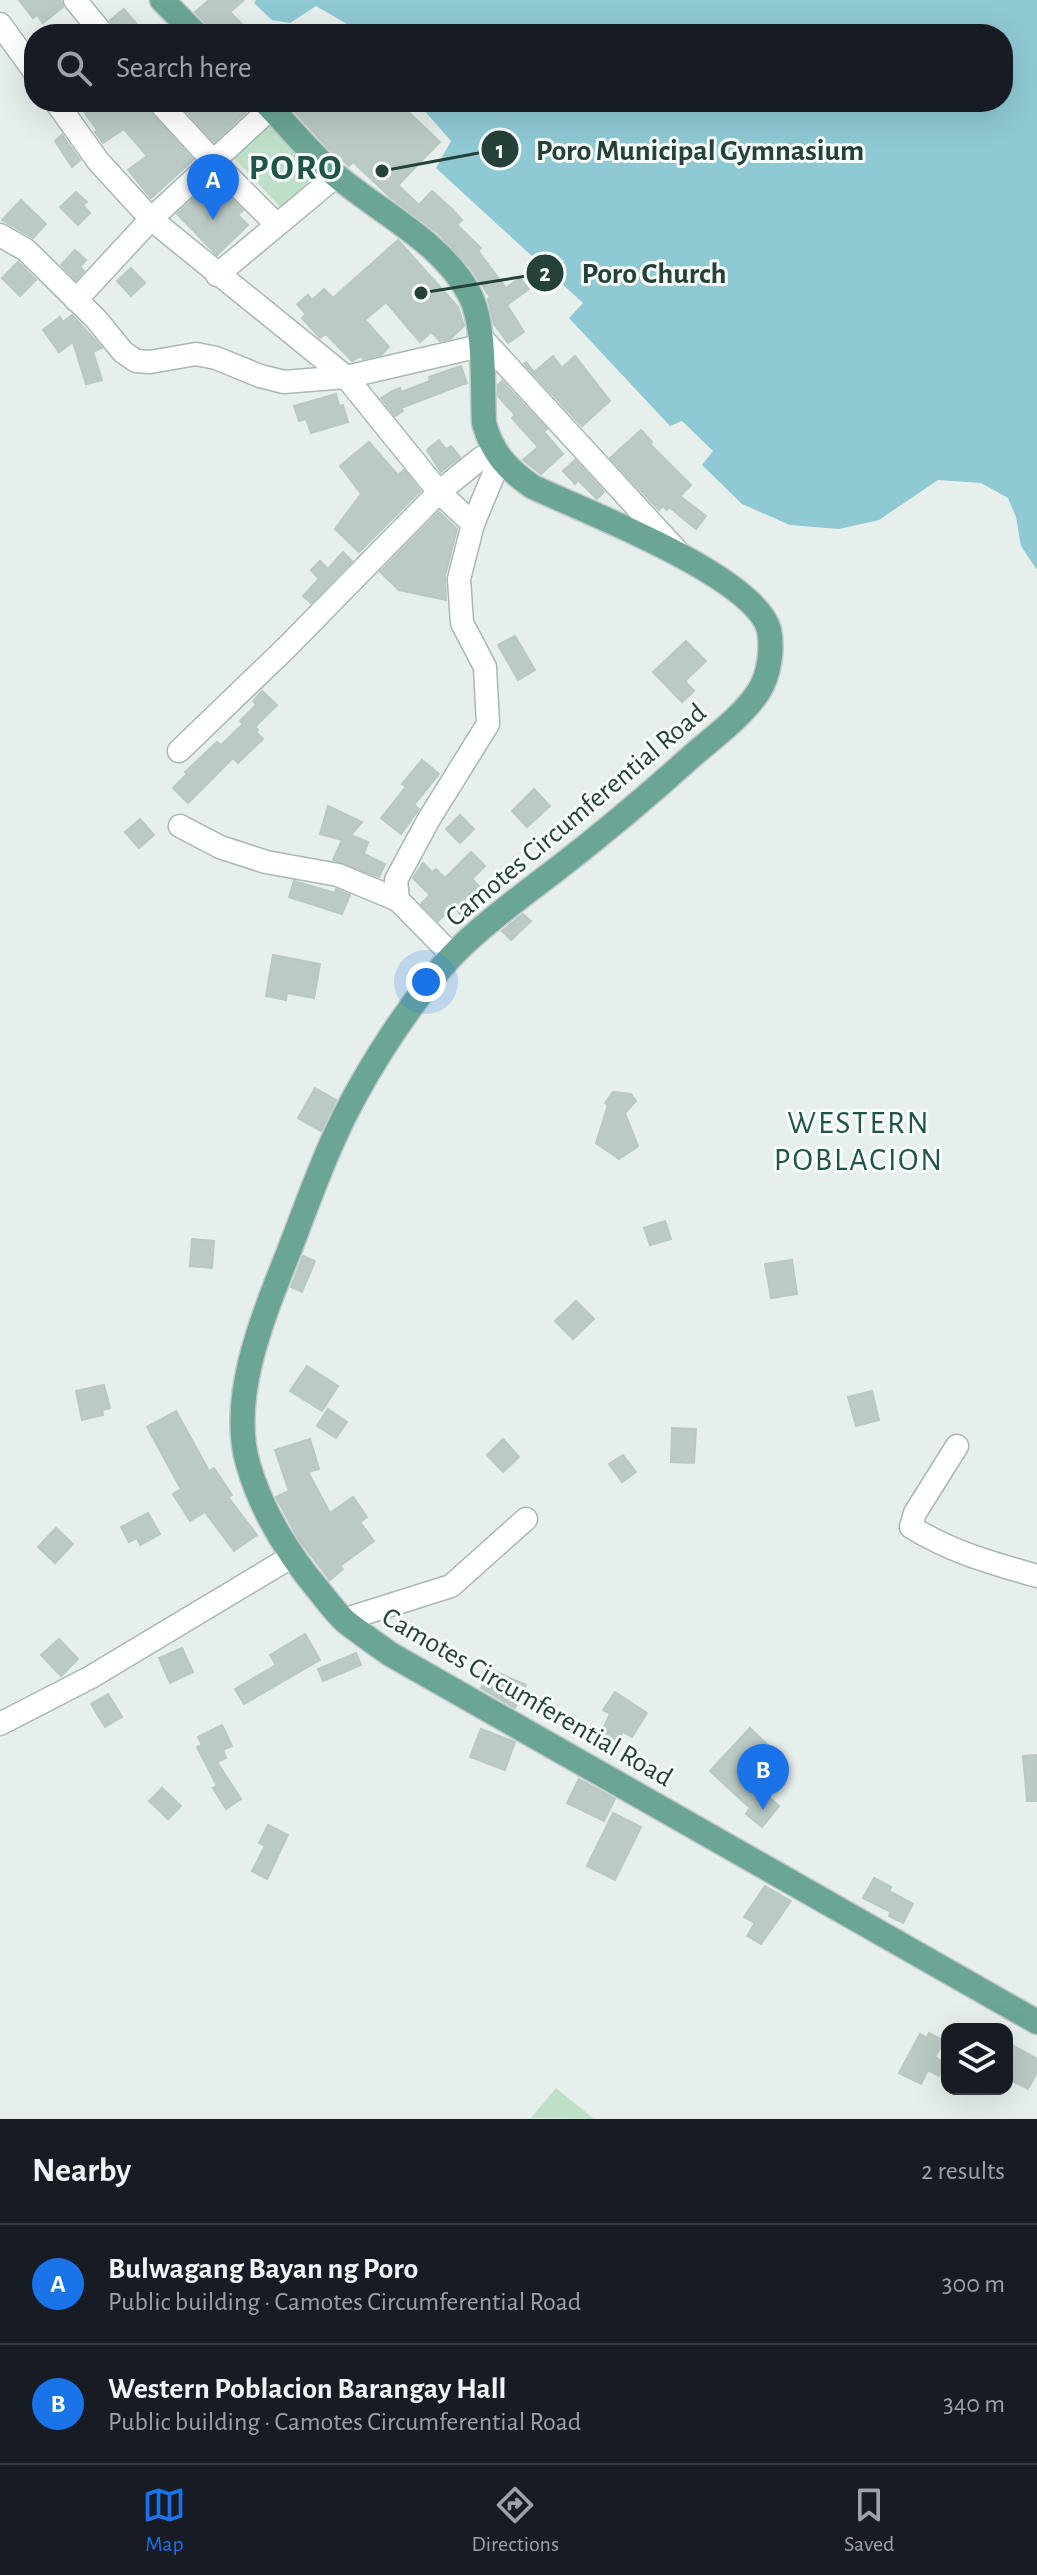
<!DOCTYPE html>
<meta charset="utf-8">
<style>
body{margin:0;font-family:"Alegreya Sans",sans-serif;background:#242831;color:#f1f3f6}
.controls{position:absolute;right:24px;bottom:24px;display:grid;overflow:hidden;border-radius:16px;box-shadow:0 8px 32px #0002}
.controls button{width:72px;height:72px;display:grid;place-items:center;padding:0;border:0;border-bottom:2px solid #363941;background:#171b24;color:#f1f3f6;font:40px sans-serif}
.you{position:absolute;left:426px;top:982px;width:28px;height:28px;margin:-20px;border:6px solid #fff;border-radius:50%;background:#1a73e8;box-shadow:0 0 0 12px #1a73e833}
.badge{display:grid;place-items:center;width:52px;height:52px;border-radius:50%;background:#1a73e8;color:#fff;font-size:26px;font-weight:700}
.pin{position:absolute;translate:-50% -66px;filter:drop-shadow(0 2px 4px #0008)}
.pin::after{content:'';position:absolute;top:42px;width:28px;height:24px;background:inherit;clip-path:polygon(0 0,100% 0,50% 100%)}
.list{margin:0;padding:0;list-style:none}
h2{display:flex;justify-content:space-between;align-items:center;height:104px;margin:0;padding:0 32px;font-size:34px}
h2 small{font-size:26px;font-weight:400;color:#9ea1a6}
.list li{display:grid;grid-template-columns:52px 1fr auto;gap:24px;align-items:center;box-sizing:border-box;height:120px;padding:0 32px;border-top:2px solid #363941}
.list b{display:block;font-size:30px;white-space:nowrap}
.list p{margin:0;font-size:26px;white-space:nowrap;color:#9ea1a6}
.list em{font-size:26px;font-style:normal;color:#9ea1a6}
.icon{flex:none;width:44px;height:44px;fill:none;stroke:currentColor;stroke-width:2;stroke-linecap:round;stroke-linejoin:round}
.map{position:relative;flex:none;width:1037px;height:2119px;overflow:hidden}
.search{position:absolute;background:#171b24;box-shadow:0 8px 32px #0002;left:24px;right:24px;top:24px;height:88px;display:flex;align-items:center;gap:20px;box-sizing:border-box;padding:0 28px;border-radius:32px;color:#9ea1a6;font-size:30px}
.sheet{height:344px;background:#171b24}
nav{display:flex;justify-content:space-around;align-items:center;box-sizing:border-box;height:112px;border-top:2px solid #363941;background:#171b24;font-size:22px;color:#9ea1a6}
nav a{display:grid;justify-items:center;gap:4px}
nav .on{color:#1a73e8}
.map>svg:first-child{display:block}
.green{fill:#bfe0c8}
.water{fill:#8ec9d4}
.building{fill:#bbcac4;stroke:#b8c9c2;stroke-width:2}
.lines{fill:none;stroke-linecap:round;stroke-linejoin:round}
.minor-casing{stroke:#a8b8b2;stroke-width:25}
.major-casing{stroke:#c2cac8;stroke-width:27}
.minor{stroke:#fff;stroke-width:22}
.major{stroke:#6aa596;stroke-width:24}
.labels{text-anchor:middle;stroke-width:6;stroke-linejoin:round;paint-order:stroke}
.street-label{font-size:28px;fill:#24423a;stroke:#f7fbf9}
.quarter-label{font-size:32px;letter-spacing:2px;fill:#1f5548;stroke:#f7fbf9}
.district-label{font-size:36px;font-weight:bold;letter-spacing:2px;fill:#1f5548;stroke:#f7fbf9}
.leader{fill:none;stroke:#24423a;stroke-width:3}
.callout-dot{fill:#24423a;stroke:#f7fbf9;stroke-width:3}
.mark-label{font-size:24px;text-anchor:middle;font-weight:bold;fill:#fff}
.callout-label{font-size:30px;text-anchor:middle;font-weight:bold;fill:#24423a;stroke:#f7fbf9;stroke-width:6;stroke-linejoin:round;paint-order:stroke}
</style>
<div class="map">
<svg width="1037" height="2119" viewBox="0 0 1037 2119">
<rect width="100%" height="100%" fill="#e6efeb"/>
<!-- green -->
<g class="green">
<path d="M270 120 319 172 281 208 232 156Z"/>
<path d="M556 2088 594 2119 531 2118Z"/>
</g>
<!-- water -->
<path class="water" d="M256 0H1037V570L1021 546 1016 517 1008 498 981 483 938 480 879 520 839 529 790 525 742 504 702 465 713 451 682 421 670 426 569 318 583 303 436 168 451 141 417 102H1003V34H357L352 27 316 6 290 23 272 20 254 3Z"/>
<!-- building -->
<g class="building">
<path d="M19 0H61L63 7 43 23 37 15 33 18Z"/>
<path d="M209 0H244L230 12 252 34H211L207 24 195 12Z"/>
<path d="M124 9 145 34H117L110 20Z"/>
<path d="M77 102H145L149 111 193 160 151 198 128 170 147 156 124 129 103 143 95 132 97 130Z"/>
<path d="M178 102H239L247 111 214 142Z"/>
<path d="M305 102H398L440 142 398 185 419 205 432 191 453 210 462 220 457 225 481 248 478 251 506 288 520 278 529 289 507 305 524 332 508 343 494 324 488 299 490 297 470 267 438 233 390 197 353 162 349 166 329 149 295 112Z"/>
<path d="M62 135 80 160 72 167 55 141Z"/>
<path d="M209 184 220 196 224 192 243 210 238 215 248 225 217 255 177 214Z"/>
<path d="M76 192 87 202 83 205 90 213 78 225 60 207Z"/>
<path d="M21 200 46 224 33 238 2 220Z"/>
<path d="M398 240 458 307 464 326 450 339 440 341 431 332 420 342 386 302 365 320 389 347 381 355 363 359 361 356 352 361 326 334 320 338 302 318 306 314 297 304 308 295 312 300 324 289 333 298Z"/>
<path d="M75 250 86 260 80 267 84 271 76 280 61 265Z"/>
<path d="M18 262 36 280 20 296 2 278Z"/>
<path d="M131 268 145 283 131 296 117 281Z"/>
<path d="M72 315 102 348 93 352 102 380 86 384 73 342 59 352 43 330 60 317 63 322Z"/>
<path d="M553 356 562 368 575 356 610 401 582 426 524 364 526 362 534 372Z"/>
<path d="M461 366 467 383 401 408 403 411 395 416 381 398 393 391 400 388 401 392 430 381 429 377Z"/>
<path d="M502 381 547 429 544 432 563 454 541 474 523 460 538 447 512 418 515 415 498 396V385Z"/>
<path d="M336 394 339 406 343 405 348 422 311 433 306 419 299 421 294 406Z"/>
<path d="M641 430 652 442 650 444 691 485 680 496 706 516 696 529 669 507 667 510 663 506 659 510 610 458Z"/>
<path d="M439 440 446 449 451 446 460 457 441 472 427 450Z"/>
<path d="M369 442 398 475 404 470 420 491 359 552 335 529 361 494 340 466Z"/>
<path d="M575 460 604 492 597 499 578 480 575 484 563 471Z"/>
<path d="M439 512 457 529 445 576 446 600 399 590 380 572Z"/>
<path d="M343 552 352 561 311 603 303 596 319 579 311 570 320 561 328 569Z"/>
<path d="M515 636 535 670 518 680 498 645Z"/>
<path d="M686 641 706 661 685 681 694 691 682 702 653 672Z"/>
<path d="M262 691 277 705 255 727 258 730 256 732 263 739 238 763 233 758 188 803 173 788 187 774 185 772 217 742 221 745 243 724 240 721 256 705 253 701Z"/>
<path d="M422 760 439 774 414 805 419 809 401 834 381 818 406 787 402 784Z"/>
<path d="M534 789 550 806 527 827 512 811Z"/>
<path d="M328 806 362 822 351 835 368 842 364 854 385 864 379 877 333 860 342 840 320 834Z"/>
<path d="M460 815 474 829 460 843 446 829Z"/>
<path d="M140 819 154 835 139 848 125 832Z"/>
<path d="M471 852 485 866 472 879 485 892 461 915 454 907 438 921 421 904 430 895 413 878 423 863 432 872 436 869 445 878Z"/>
<path d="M294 881 335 893 336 889 350 895 342 914 289 897Z"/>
<path d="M523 914 531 921 511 940 502 931Z"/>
<path d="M273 955 320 964 314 998 287 993 286 1000 266 996Z"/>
<path d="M315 1088 336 1100 321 1131 298 1118Z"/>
<path d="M613 1092 631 1094 636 1101 625 1113 638 1146 619 1159 596 1143 608 1105 605 1103Z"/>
<path d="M665 1221 671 1239 650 1245 644 1228Z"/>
<path d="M192 1239 214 1241 212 1268 190 1266Z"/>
<path d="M303 1256 315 1261 302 1292 291 1287Z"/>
<path d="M792 1260 797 1294 771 1298 765 1264Z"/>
<path d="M576 1301 594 1319 573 1339 555 1321Z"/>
<path d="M307 1366 338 1386 322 1411 290 1391Z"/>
<path d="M104 1385 110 1408 102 1410 103 1415 82 1420 76 1391Z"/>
<path d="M872 1391 879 1420 856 1426 848 1397Z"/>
<path d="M328 1409 347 1422 336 1438 317 1426Z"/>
<path d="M176 1411 209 1471 214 1468 232 1495 228 1497 257 1535 234 1551 205 1512 190 1521 173 1494 181 1489 147 1427Z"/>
<path d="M672 1428 696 1429 694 1463 671 1462Z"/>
<path d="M310 1439 319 1469 308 1472 330 1513 353 1497 367 1517 360 1522 374 1541 340 1566 343 1569 330 1580 299 1540 276 1497 289 1491 275 1450Z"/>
<path d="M503 1439 519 1457 503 1472 487 1455Z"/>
<path d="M623 1455 636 1472 622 1482 609 1464Z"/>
<path d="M148 1513 160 1534 140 1545 137 1538 129 1542 121 1527Z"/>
<path d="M56 1528 73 1544 55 1563 38 1547Z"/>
<path d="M305 1634 320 1660 244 1704 235 1689 276 1665 270 1655Z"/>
<path d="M59 1639 78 1659 61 1676 41 1655Z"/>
<path d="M182 1648 193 1672 170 1683 159 1658Z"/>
<path d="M356 1653 361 1665 323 1681 318 1669Z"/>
<path d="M490 1669 526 1685 515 1708 481 1688Z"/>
<path d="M615 1692 647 1713 632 1737 623 1732 617 1741 602 1731 610 1714 603 1710Z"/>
<path d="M108 1694 122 1717 105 1727 91 1704Z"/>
<path d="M222 1725 232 1746 223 1750 226 1758 217 1762 241 1799 226 1809 213 1788 217 1786 197 1747 202 1745 198 1737Z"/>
<path d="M750 1728 773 1750 747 1778 779 1806 762 1827 746 1814 750 1808 710 1771Z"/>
<path d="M481 1729 515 1742 505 1770 470 1757Z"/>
<path d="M1037 1755V1801H1027L1023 1756Z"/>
<path d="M579 1779 615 1799 604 1821 567 1803Z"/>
<path d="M162 1788 181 1806 168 1819 149 1801Z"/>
<path d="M613 1813 641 1827 615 1880 587 1866Z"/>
<path d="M268 1825 288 1835 267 1879 252 1871 265 1846 259 1843Z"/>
<path d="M874 1878 891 1887 889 1891 913 1904 903 1923 889 1916 891 1912 863 1898Z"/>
<path d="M765 1886 791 1901 761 1944 747 1936 755 1923 744 1917Z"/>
<path d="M929 2033 944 2041 935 2057 946 2064 939 2076 928 2070 921 2084 899 2073 920 2034 927 2038Z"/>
<path d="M1007 2042 1037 2059V2072L1028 2089 1007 2078Z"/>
</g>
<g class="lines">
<!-- minor casing -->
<g class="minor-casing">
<g id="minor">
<path d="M75 0 103 34"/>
<path d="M0 24 34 71"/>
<path d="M56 102 98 161 151 219 346 377 439 492 481 458 496 453"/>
<path d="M159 102 212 160 276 224"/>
<path d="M0 235 26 250 96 319 123 352 136 361 150 362 196 354 216 358 260 376 284 382 346 377 480 346"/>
<path d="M217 275 336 176"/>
<path d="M76 300 151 219 271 108"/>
<path d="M479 335 678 552"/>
<path d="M473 524 500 459"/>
<path d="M179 751 287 647 439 492 473 524 459 579 462 623 485 667 488 724 429 819 396 880 398 900 453 956"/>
<path d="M180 826 220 847 266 862 338 875 398 900"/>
<path d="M957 1446 915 1513 911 1527C951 1552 992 1563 1037 1576"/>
<path d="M343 1620 451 1586 526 1519"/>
<path d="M0 1724 91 1677 291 1557"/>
</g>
</g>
<!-- major casing -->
<g class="major-casing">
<g id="major">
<path d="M162 0 196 34"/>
<path d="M265 102C289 126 311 155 338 177 381 213 443 243 470 295 486 327 482 386 484 423 492 453 508 470 533 487 584 511 755 576 769 630 773 649 769 675 759 691 743 716 715 736 692 756 650 794 606 831 561 866 522 896 467 935 437 973 399 1020 359 1082 334 1138 318 1173 305 1210 291 1246 266 1310 228 1395 248 1464 262 1513 288 1554 320 1592 328 1602 336 1613 346 1622 360 1633 375 1643 390 1654L1037 2022"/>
</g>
</g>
<!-- minor -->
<use href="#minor" class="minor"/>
<!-- major -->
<use href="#major" class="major"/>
</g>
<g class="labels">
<!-- street labels -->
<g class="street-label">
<text transform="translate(575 814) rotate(-40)" y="10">Camotes Circumferential Road</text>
<text transform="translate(528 1696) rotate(30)" y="10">Camotes Circumferential Road</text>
</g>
<!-- quarter labels -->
<g class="quarter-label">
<text x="859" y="1133">WESTERN<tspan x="859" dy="37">POBLACION</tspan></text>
</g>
<!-- district labels -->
<g class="district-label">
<text x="296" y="179">PORO</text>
</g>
</g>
<!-- callouts -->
<path class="leader" d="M382 171L500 149M421 293L545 273"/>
<g class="callout-dot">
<circle cx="382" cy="171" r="8"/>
<circle cx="421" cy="293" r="8"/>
<circle cx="500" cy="149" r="20"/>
<circle cx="545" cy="273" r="20"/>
</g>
<g class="mark-label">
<text x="500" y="158">1</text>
<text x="545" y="281">2</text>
</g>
<g class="callout-label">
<text x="700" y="160">Poro Municipal Gymnasium</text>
<text x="654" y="283">Poro Church</text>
</g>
</svg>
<div class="controls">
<button><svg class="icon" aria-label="layers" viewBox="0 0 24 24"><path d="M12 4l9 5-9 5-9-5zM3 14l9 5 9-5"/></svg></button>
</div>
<div class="you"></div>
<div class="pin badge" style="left:213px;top:220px">A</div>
<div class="pin badge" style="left:763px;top:1810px">B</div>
<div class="search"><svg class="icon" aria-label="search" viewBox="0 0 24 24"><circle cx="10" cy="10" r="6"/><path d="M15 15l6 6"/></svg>Search here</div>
</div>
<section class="sheet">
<h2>Nearby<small>2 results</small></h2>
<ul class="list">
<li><span class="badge">A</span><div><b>Bulwagang Bayan ng Poro</b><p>Public building · Camotes Circumferential Road</p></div><em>300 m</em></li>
<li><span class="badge">B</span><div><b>Western Poblacion Barangay Hall</b><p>Public building · Camotes Circumferential Road</p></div><em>340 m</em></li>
</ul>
</section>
<nav>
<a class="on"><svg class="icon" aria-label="map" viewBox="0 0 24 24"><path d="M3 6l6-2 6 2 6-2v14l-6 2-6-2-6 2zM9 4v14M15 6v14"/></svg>Map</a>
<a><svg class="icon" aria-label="directions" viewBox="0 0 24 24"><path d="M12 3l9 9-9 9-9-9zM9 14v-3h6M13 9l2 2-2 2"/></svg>Directions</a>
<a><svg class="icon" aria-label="saved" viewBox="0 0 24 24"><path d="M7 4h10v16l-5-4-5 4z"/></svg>Saved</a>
</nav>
